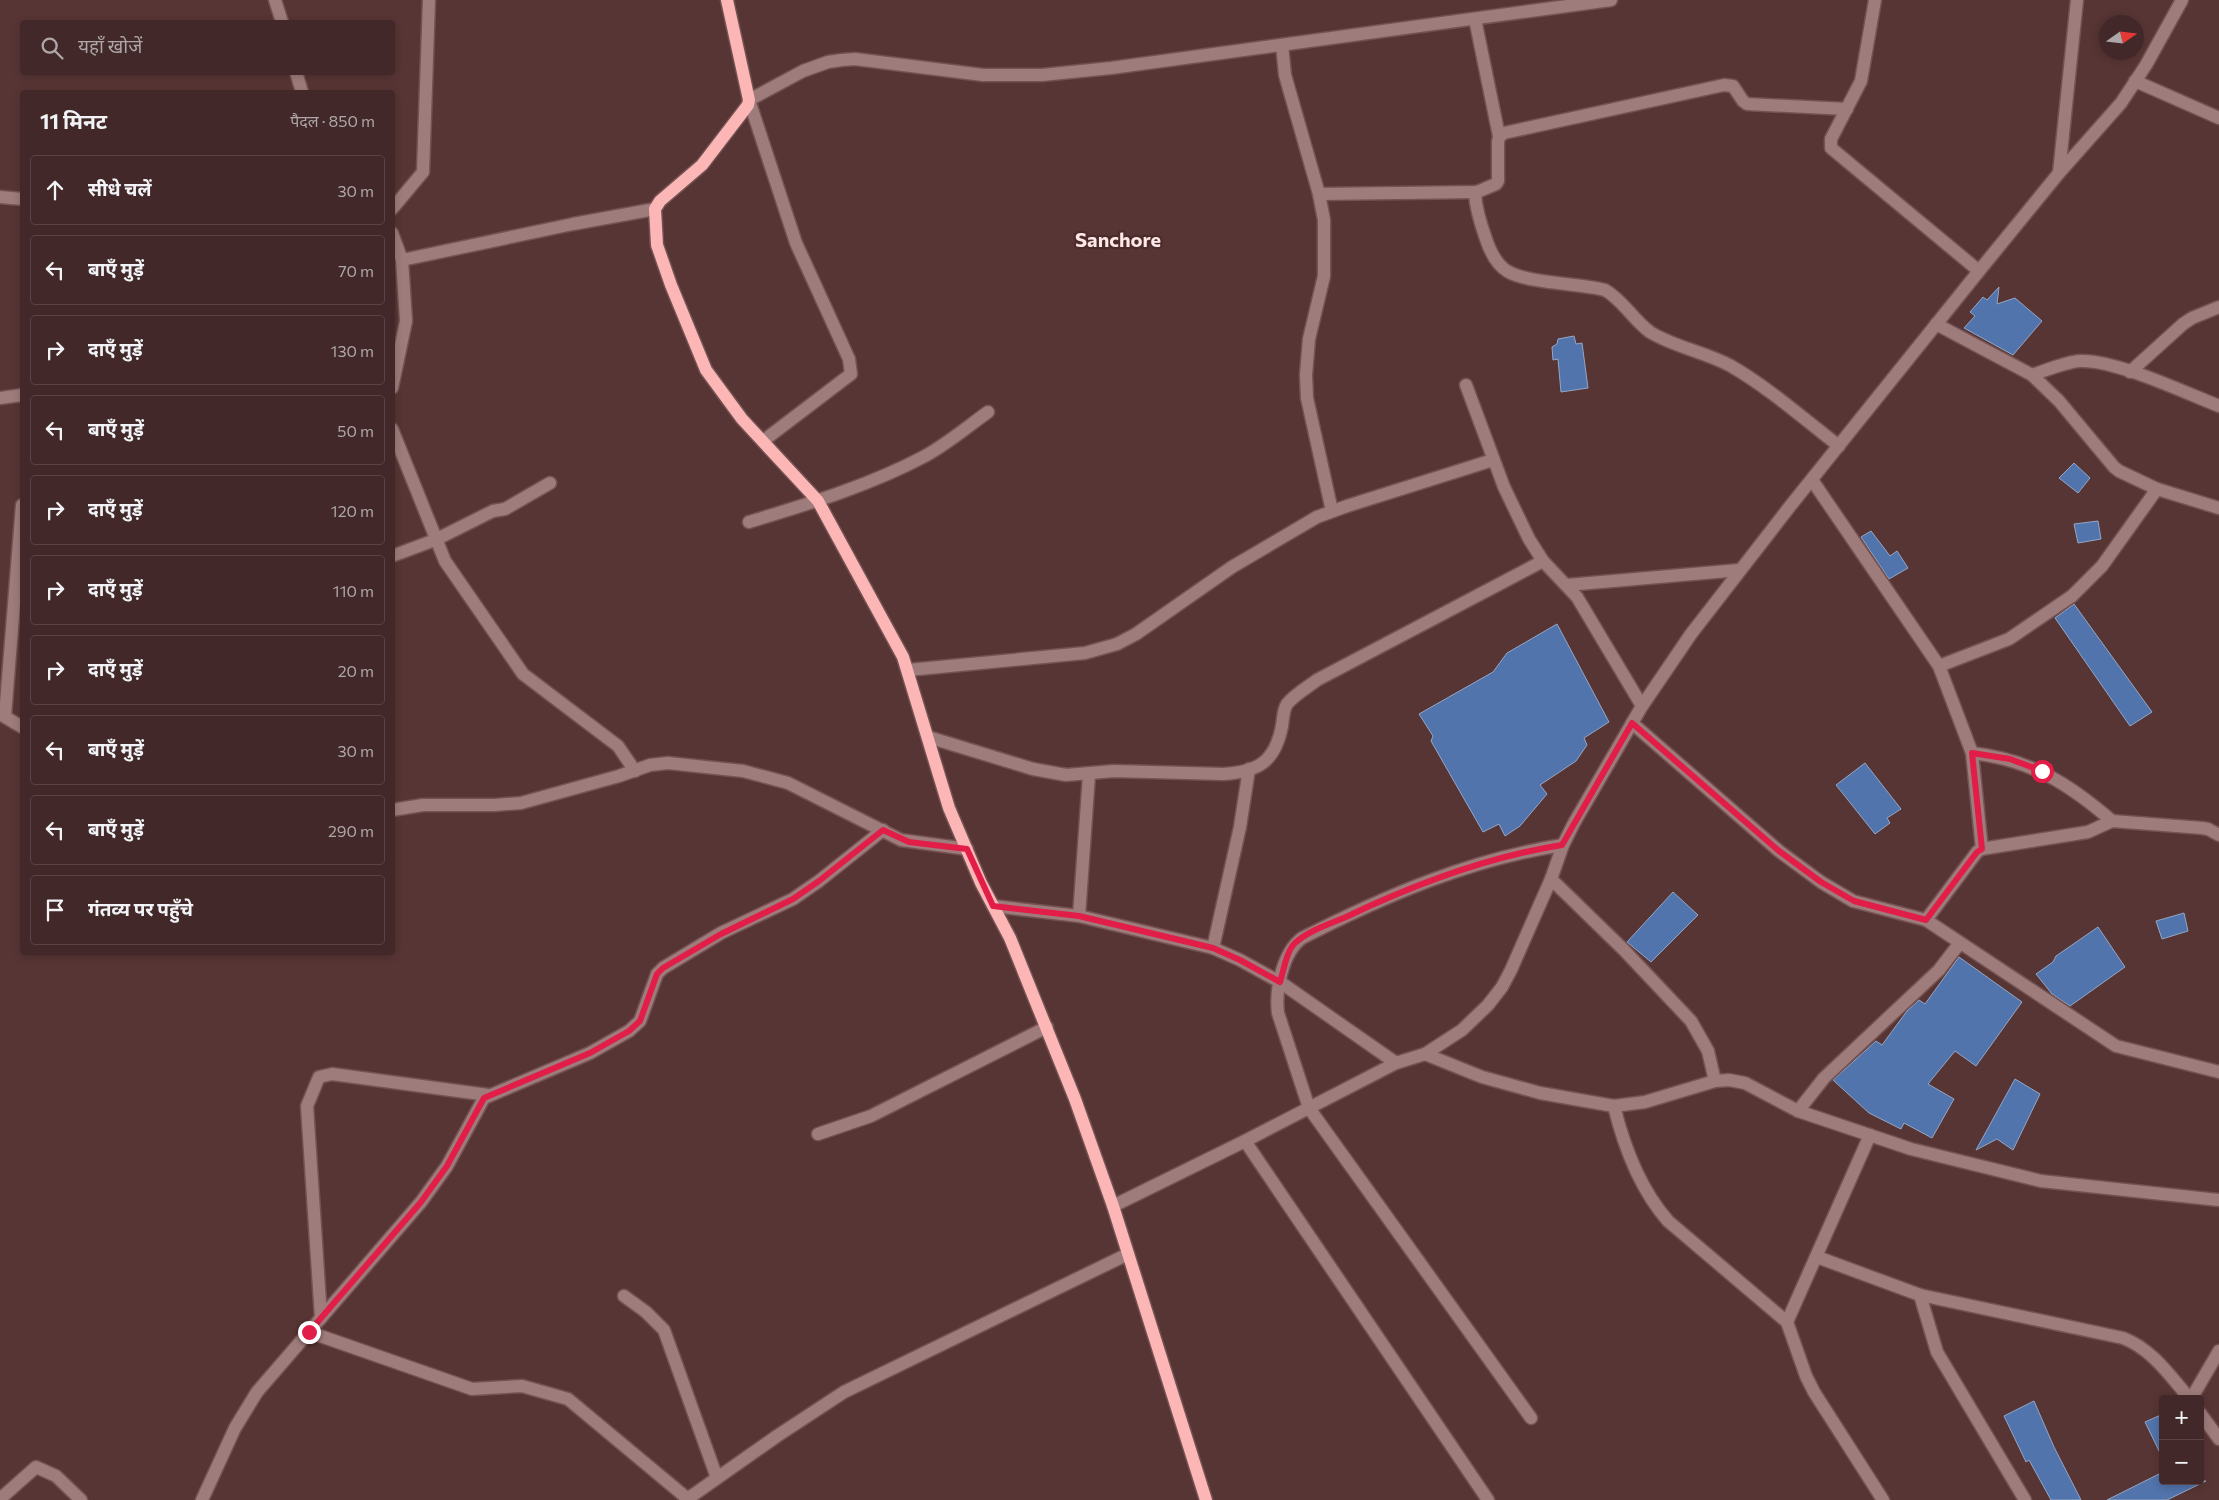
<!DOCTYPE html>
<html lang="hi">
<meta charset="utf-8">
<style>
body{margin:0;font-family:Commissioner,"Noto Sans Devanagari",sans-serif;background:#4c3434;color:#f1f3f6}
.controls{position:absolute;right:15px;bottom:15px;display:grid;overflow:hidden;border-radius:5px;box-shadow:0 2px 8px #0003}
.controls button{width:45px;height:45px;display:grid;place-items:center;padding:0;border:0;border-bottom:1px solid #5a4445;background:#422828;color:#f1f3f6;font:25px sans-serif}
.compass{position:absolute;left:2099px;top:15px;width:45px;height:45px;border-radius:50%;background:#422828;box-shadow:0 2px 8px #0003;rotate:76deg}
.stop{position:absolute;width:15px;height:15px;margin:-11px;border:4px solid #e11d48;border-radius:50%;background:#fff}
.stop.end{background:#e11d48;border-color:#fff;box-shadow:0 1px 5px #0008}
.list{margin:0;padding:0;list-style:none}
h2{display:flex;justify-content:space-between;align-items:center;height:65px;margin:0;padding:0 20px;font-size:21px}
h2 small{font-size:16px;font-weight:400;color:#aea6a8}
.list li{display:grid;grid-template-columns:32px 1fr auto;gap:15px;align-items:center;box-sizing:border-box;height:70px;margin:0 10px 10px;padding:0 10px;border:1px solid #5a4445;border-radius:5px}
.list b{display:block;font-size:19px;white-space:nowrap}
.list em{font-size:16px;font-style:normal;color:#aea6a8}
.icon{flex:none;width:28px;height:28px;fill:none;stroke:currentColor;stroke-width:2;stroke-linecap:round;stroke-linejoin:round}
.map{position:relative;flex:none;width:2219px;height:1500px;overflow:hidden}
.search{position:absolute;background:#422828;box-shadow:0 2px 8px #0003;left:20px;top:20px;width:375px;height:55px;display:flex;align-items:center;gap:12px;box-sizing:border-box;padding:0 18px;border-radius:5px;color:#aea6a8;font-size:19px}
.panel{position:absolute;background:#422828;box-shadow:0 2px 8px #0003;left:20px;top:90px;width:375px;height:865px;border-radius:5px}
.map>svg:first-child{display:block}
.building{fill:#5274ac;stroke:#94a7c6}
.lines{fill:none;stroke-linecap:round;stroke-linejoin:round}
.minor-casing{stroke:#735251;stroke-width:15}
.major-casing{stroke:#735251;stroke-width:15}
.minor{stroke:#9f7c7c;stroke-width:12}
.major{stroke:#fbb6b5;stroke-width:12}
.route{stroke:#e11d48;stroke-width:6}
.labels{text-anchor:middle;stroke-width:4.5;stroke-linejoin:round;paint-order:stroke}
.district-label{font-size:20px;font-weight:bold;fill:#fee8e7;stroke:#4c2b2b}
</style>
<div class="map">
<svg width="2219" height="1500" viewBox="0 0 2219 1500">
<rect width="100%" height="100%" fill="#583535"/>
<!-- building -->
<g class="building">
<path d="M1999 287 1997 304 2015 298 2042 321 2013 355 1964 328 1975 316 1970 312 1983 297 1987 300Z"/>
<path d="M1574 336 1576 344 1582 343 1588 388 1561 392 1558 359 1553 360 1552 347 1557 344 1558 339Z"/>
<path d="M2074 463 2090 478 2078 493 2059 478Z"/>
<path d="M2098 521 2101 539 2078 543 2074 524Z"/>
<path d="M1871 531 1890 556 1897 551 1908 568 1889 579 1861 537Z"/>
<path d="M2074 604 2152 712 2130 726 2055 618Z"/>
<path d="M1557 624 1609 722 1584 738 1587 745 1576 761 1540 785 1547 794 1520 826 1505 836 1499 824 1483 832 1431 741 1433 736 1419 714 1493 672 1507 653Z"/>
<path d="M1865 763 1901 809 1887 818 1890 823 1875 834 1836 785Z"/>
<path d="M1673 892 1698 915 1651 962 1627 942Z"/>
<path d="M2184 913 2188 931 2162 939 2156 921Z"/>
<path d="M2098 927 2125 967 2070 1006 2052 994 2036 974 2053 962 2056 956Z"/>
<path d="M1959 957 2022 1002 1976 1066 1955 1051 1928 1084 1954 1099 1932 1138 1904 1123 1901 1129 1869 1113 1833 1080 1876 1041 1882 1045 1907 1011 1919 1000 1925 1004Z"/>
<path d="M2015 1079 2040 1094 2013 1150 1997 1139 1976 1150Z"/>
<path d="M2034 1401 2054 1447 2081 1500H2051L2029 1460 2026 1462 2004 1416Z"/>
<path d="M2163 1414V1459L2145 1422Z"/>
<path d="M2163 1472V1481H2206L2167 1500H2107Z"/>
</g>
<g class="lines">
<!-- minor casing -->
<g class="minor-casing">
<g id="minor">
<path d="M275 0 282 22"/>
<path d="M1875 0 1861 81 1831 139V148L1979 271"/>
<path d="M1475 19 1499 136"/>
<path d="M1282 45 1285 75 1319 194 1324 220V276L1309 339 1306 375 1307 398 1332 511"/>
<path d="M296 72 302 92"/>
<path d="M2135 81 2219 118"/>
<path d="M2059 173 2077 0"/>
<path d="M1319 194 1477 192"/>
<path d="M0 197 22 199"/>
<path d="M392 209 423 172 429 0"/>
<path d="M392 233 402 260 406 321 392 388"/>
<path d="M402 260 573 224 655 209"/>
<path d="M1936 324 2032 375 2059 401 2114 467 2119 471 2157 489 2219 508"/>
<path d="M2130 372 2183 324 2192 318 2219 307"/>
<path d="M2032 375C2047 370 2065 362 2080 361 2114 359 2186 393 2219 406"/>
<path d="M1466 385 1504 487 1529 539 1543 561 1577 597 1642 706"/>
<path d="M0 398 22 395"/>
<path d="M392 429 445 561 523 674 618 746 635 771"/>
<path d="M763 441 851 374 849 359 796 243 749 100 803 71 828 62 842 60 855 59 983 75H1042L1111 68 1611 0"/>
<path d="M1839 446C1804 419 1769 388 1731 366 1705 352 1674 347 1650 332 1633 320 1623 300 1605 290 1578 283 1529 284 1507 271 1496 264 1490 251 1486 239 1481 225 1476 210 1475 194L1477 192 1496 184 1498 181V142L1499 137 1504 133 1724 85 1733 86 1743 101 1747 104 1847 109"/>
<path d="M1812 480 1939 666 1972 753 1982 849"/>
<path d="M749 522C808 504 871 485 925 456 947 444 967 427 988 412"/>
<path d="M392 556 435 540 493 511 505 509 550 483"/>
<path d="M1567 585 1739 570"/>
<path d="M1939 666 2009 639 2072 596 2102 566 2157 489"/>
<path d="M908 670 1085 653 1117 644 1136 634 1232 567 1317 517 1347 506 1493 460"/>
<path d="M0 714 22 727"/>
<path d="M5 716 22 505"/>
<path d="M1632 723 1779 851 1821 882 1853 901 1926 920 2116 1046 2219 1072"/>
<path d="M928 737 1033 769 1066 775 1114 771 1223 774C1258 772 1275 762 1282 726 1283 720 1283 710 1287 704 1294 695 1308 687 1317 680L1543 561"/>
<path d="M1972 753C2031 760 2068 783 2112 821"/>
<path d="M392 810 423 805H495L521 803 619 776 650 765 668 763 743 771 788 783 901 840 967 849"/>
<path d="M1551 879 1624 950 1691 1021 1708 1051 1715 1081"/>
<path d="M993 906 1079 916 1213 948 1240 960 1280 982 1396 1063"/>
<path d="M1079 916 1089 775"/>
<path d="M1926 920 1977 852 1981 849 2088 832 2112 821 2202 828 2208 829 2219 835"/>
<path d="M1213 948 1240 827 1249 769"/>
<path d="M1425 1054 1482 1077 1540 1093 1614 1106 1645 1102 1715 1081 1729 1080 1745 1083 1798 1111 1911 1149 2041 1181 2219 1200"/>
<path d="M1614 1106C1624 1147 1640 1189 1668 1221L1787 1322 1806 1376 1814 1392 1883 1500"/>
<path d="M1798 1111 1824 1078 1939 970 1959 944"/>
<path d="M818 1134 871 1116 1047 1027"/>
<path d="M1245 1141 1488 1500"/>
<path d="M1113 1206 1245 1141 1396 1063 1425 1054 1462 1030 1488 1005 1502 987 1511 970 1551 879 1563 845 1574 823 1642 706 1691 634 1791 505 1979 271 2059 173 2121 103 2146 65 2182 0"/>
<path d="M1817 1257 1920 1295 2123 1338C2152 1349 2170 1376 2190 1399"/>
<path d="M1920 1295 1937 1352 2025 1500"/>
<path d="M624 1296 646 1312 664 1330 717 1478"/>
<path d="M321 1318 307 1106 319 1077 332 1074 488 1095"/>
<path d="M1787 1322 1870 1135"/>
<path d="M309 1332 472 1389 522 1386 568 1399 688 1499"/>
<path d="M2191 1399 2219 1351"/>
<path d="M2200 1413 2219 1439"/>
<path d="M1531 1418 1309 1108 1278 1013C1275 989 1283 952 1302 938 1385 896 1470 859 1563 845"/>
<path d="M0 1499 36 1467 56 1476 81 1500"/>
<path d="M202 1500 235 1428 257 1392 421 1202 447 1166 484 1098 590 1053 629 1031 640 1021 657 974 663 968 721 933 793 899 819 881 883 830"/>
<path d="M686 1500 777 1436 844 1392 1128 1254"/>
</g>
</g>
<!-- major casing -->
<g class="major-casing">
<path id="major" d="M727 0 749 100 748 105 702 165 660 201 655 209 657 245 671 285 706 370 742 419 818 501 903 657 949 808 981 883 1010 938 1075 1099 1113 1206 1206 1500"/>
</g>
<!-- minor -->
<use href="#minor" class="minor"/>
<!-- major -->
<use href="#major" class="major"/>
</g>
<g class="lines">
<!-- route -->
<path class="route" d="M309 1332 421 1202 447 1166 484 1098 590 1053 629 1031 640 1021 657 974 663 968 721 934 793 899 819 881 883 830 909 842 967 849 993 906 1079 916 1213 948 1240 960 1280 982C1284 970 1286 952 1295 943 1308 931 1329 924 1346 917 1415 884 1486 857 1562 845L1632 723 1779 851 1821 882 1854 901 1926 920 1977 852 1982 849 1972 753 2010 759 2042 771"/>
</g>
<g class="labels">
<!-- district labels -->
<g class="district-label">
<text x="1118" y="247">Sanchore</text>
</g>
</g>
</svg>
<div class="controls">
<button>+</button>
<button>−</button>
</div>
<svg class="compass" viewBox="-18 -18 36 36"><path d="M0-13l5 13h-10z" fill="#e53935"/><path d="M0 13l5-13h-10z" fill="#aea6a8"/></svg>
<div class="stop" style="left:2042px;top:771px"></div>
<div class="stop end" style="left:309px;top:1332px"></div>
<div class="search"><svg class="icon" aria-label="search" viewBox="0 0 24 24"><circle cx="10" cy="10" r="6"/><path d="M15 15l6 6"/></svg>यहाँ खोजें</div>
<section class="panel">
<h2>11 मिनट<small>पैदल · 850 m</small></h2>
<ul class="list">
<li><svg class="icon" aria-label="ahead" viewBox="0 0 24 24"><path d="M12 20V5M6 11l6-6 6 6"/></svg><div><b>सीधे चलें</b></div><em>30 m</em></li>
<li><svg class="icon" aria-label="left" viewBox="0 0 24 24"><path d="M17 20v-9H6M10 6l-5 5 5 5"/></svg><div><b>बाएँ मुड़ें</b></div><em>70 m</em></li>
<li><svg class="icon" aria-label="right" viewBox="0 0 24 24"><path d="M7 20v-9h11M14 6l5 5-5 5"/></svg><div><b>दाएँ मुड़ें</b></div><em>130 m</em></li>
<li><svg class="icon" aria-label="left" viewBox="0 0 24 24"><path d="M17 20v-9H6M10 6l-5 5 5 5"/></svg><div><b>बाएँ मुड़ें</b></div><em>50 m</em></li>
<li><svg class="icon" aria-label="right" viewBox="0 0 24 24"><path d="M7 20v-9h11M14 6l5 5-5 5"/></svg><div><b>दाएँ मुड़ें</b></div><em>120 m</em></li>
<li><svg class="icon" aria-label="right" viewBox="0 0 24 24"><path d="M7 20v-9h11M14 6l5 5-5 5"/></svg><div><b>दाएँ मुड़ें</b></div><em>110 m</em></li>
<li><svg class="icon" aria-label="right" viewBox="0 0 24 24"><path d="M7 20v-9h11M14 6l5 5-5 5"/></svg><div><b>दाएँ मुड़ें</b></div><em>20 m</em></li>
<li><svg class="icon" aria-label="left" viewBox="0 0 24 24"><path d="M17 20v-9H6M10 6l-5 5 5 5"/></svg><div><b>बाएँ मुड़ें</b></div><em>30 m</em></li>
<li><svg class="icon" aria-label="left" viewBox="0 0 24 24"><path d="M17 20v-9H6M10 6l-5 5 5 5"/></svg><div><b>बाएँ मुड़ें</b></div><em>290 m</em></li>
<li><svg class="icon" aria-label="arrive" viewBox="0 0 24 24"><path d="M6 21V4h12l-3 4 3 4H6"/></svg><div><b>गंतव्य पर पहुँचे</b></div></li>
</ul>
</section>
</div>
